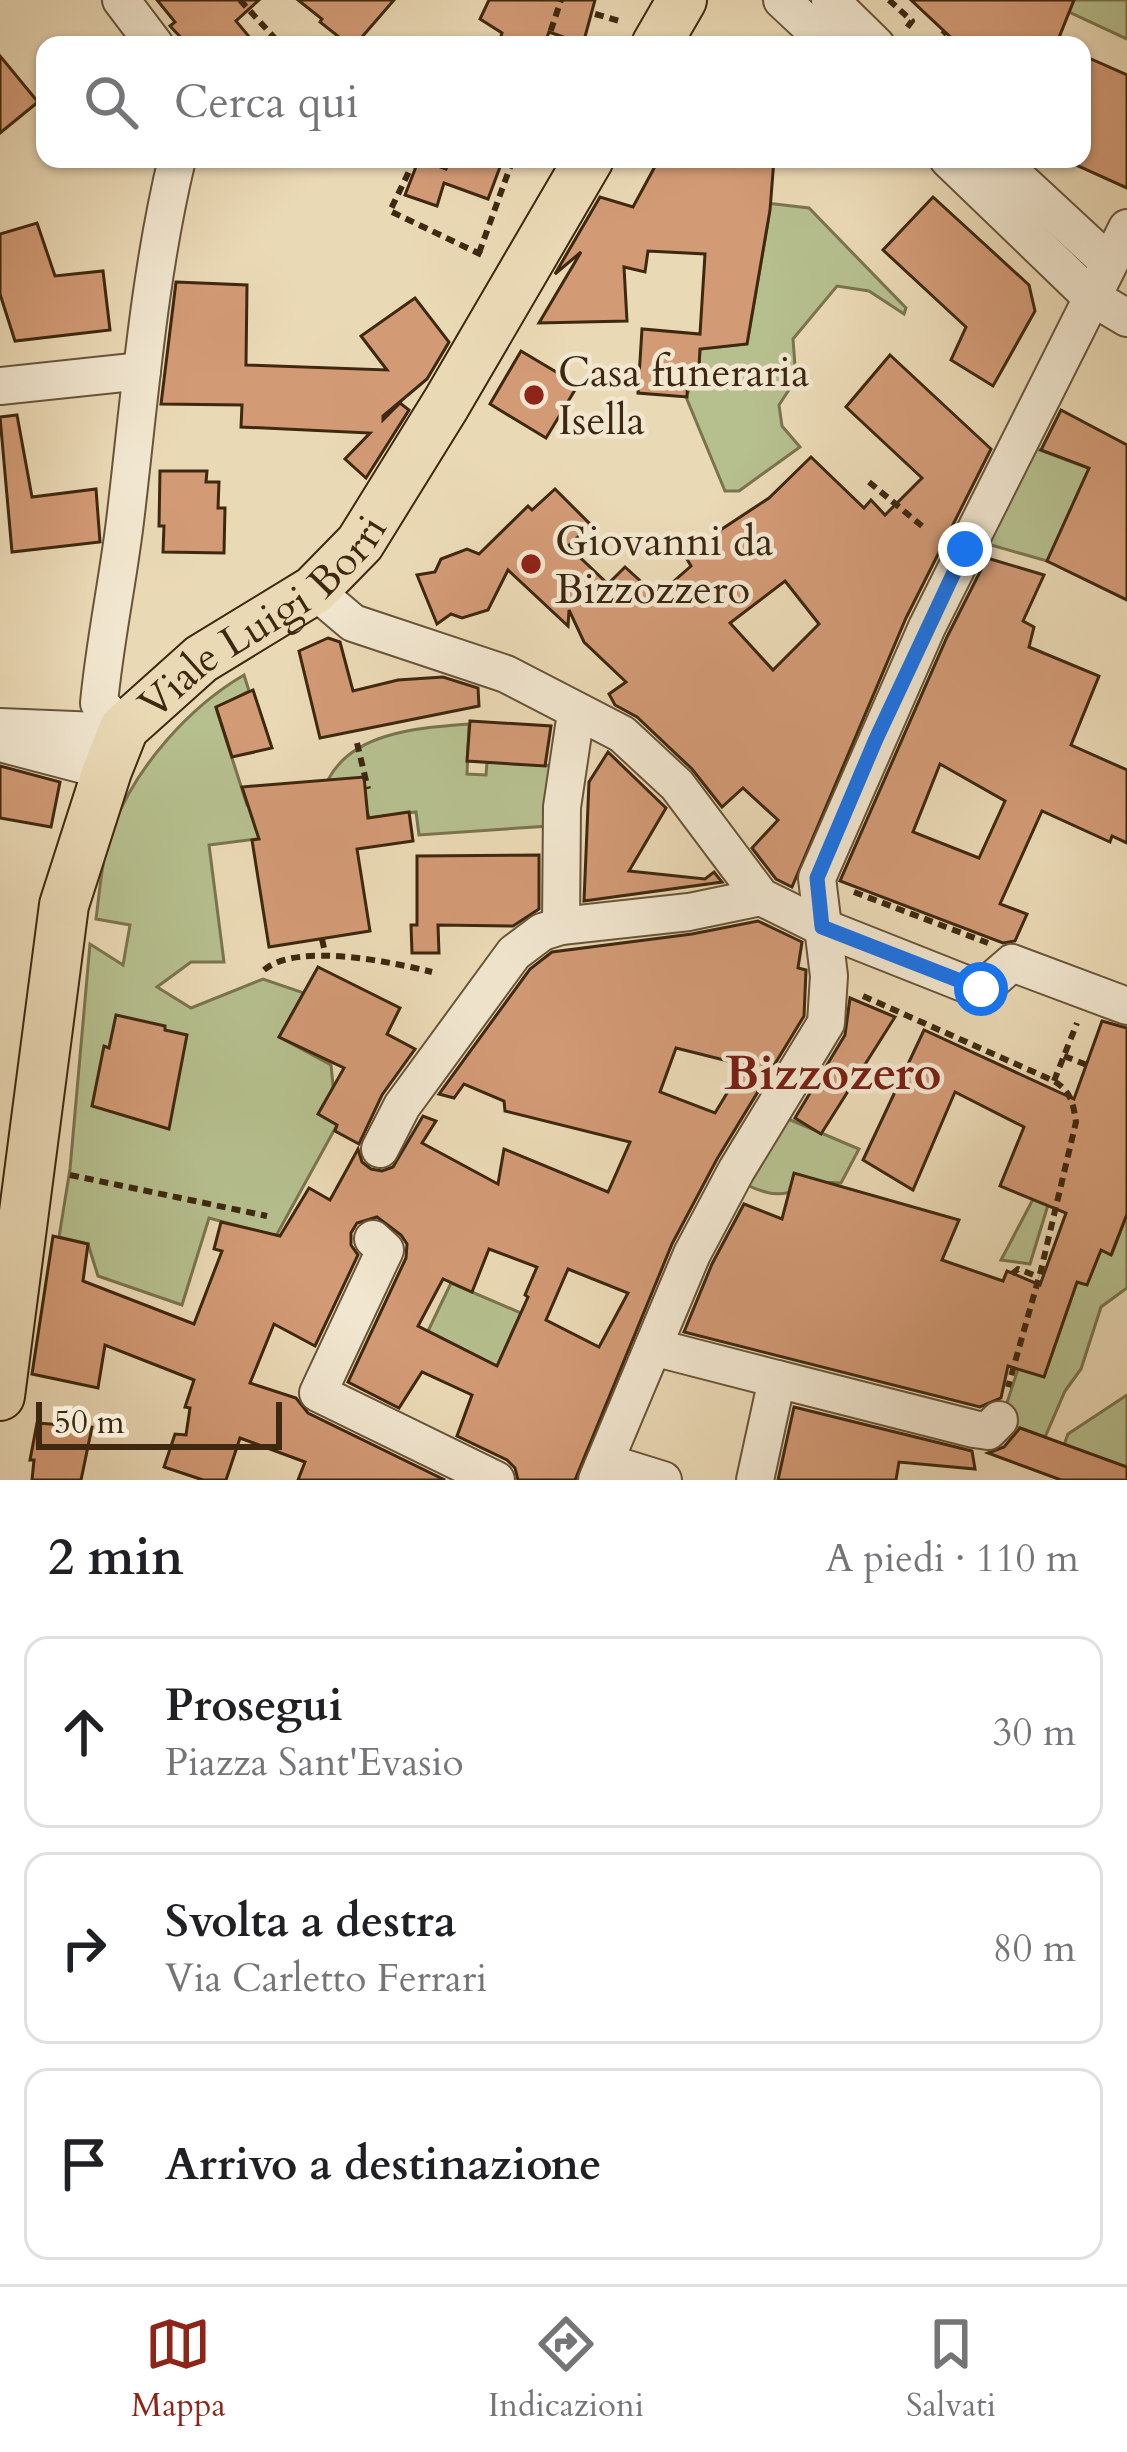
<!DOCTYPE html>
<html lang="it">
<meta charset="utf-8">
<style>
body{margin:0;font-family:Cardo,serif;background:#f6f6f6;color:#202124}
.scale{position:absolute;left:36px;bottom:30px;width:246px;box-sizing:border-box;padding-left:12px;border:6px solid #3e280f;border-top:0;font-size:33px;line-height:42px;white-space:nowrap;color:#3e280f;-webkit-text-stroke:9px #f1e6cf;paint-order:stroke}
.stop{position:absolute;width:36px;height:36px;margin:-27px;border:9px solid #1a73e8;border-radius:50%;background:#fff}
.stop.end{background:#1a73e8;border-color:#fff;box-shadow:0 3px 12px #0008}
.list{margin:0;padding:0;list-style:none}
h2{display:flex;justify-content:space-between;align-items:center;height:156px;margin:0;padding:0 48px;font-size:51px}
h2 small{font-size:39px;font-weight:400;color:#757577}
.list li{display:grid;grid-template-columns:78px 1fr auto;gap:36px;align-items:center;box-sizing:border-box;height:192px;margin:0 24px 24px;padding:0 24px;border:3px solid #e0e0e0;border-radius:24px}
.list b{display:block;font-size:45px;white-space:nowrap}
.list p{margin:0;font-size:39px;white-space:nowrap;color:#757577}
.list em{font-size:39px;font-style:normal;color:#757577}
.icon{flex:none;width:66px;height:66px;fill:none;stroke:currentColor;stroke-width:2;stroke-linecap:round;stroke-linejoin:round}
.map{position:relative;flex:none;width:1127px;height:1480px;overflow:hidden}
.search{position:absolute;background:#fff;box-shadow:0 3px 9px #0004;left:36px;right:36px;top:36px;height:132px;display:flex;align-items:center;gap:30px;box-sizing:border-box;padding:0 42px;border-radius:24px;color:#757577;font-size:45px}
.sheet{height:804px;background:#fff}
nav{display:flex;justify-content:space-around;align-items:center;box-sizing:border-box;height:168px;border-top:3px solid #e0e0e0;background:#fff;font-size:33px;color:#757577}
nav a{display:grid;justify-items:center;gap:6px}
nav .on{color:#8f2418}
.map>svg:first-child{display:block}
.green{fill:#b6bf8e;stroke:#7a744e;stroke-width:3}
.building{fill:#d29a75;stroke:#3e280f;stroke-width:3;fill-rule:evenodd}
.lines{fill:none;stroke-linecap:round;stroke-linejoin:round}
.minor-casing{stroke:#695438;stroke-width:40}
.major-casing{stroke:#3e280f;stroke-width:52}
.path{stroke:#3e280f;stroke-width:6;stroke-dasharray:9 6;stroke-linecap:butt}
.minor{stroke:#f1e6cf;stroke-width:36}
.major{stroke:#ead9b5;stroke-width:48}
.route{stroke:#1a73e8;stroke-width:15}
.poi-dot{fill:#8f2418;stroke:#f1e6cf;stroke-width:4.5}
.labels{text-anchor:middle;stroke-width:9;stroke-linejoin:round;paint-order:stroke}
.poi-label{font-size:42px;fill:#3e280f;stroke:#f1e6cf;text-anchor:start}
.street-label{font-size:42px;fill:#3e280f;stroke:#f1e6cf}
.quarter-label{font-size:48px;font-weight:bold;fill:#7a1f14;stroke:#f1e6cf}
</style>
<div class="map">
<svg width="1127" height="1480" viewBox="0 0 1127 1480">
<rect width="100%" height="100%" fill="#ead9b5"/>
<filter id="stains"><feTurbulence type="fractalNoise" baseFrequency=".00167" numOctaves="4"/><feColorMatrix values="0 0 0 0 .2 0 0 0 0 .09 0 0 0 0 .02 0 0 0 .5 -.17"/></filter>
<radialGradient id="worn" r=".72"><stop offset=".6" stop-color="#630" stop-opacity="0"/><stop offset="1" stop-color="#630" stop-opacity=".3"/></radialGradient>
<!-- green -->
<g class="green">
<path d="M1074 0H1127V39L1069 12Z"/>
<path d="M707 196 809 208 906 308 904 314 869 291 837 286 793 339 796 379 779 405 782 426 800 447 739 491H725L686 397 699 366 700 349 747 344 768 222Z"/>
<path d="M1029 446 1091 469 1047 561 991 545 983 530Z"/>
<path d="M244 675 249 691 216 708 247 805 279 836 209 845 224 962H191L157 987 191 1008 263 979 304 993 279 1037 331 1065 337 1125 276 1236 209 1218 182 1305 98 1276 88 1244 59 1237 70 1169 90 944 123 965 130 925 96 919C100 889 102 855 113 827 136 767 189 707 244 675Z"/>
<path d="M469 724 467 774 486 775 487 762 555 766 549 826 419 835 416 812 369 818 367 811 328 780C353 731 421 728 469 724Z"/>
<path d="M786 1118 859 1149 841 1183C798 1178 794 1209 745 1184Z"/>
<path d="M1061 1146 1062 1159 1030 1264 1001 1260Z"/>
<path d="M1127 1214V1288L1101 1307 1081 1369 1065 1391 1045 1437 1001 1421 1018 1369 1044 1377 1077 1282 1087 1284 1101 1250 1112 1254Z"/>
<path d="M451 1283 521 1313 497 1366 428 1331Z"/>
<path d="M1127 1395V1467L1064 1445 1068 1434Z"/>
</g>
<!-- building -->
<g class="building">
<path d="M157 0H259L236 21 256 45H188L170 26 175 22Z"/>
<path d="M298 0H394L355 45H349L320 22 322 19Z"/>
<path d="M489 0H595L583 44 549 32 544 45H498L502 33 480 19Z"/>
<path d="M911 0H1074L1056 45H959Z"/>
<path d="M1082 55 1127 75V188L1074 164 1082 159Z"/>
<path d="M0 56 38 102 0 133Z"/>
<path d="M419 159 446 169 450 159H503L488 199 444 183 437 206 405 195Z"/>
<path d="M659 159H774L770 210 747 344 700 349 699 366 688 367 687 397 638 393 642 329 700 334 705 254 648 251 645 272 624 267 627 321 539 323 581 252 555 274 600 197 633 207Z"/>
<path d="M933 197 1029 285 1035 311 993 386 951 360 966 327 883 250Z"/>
<path d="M37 223 55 276 103 271 110 330 15 341 0 294V234Z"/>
<path d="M176 282 247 285 246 365 387 370 361 336 415 298 449 342 427 379 383 416V420L400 403 409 410 366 478 345 459 370 433 241 427 242 405 161 404Z"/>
<path d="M521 351 578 385 546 438 490 404Z"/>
<path d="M890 355 991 449 906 618 792 887 776 879 752 848 778 820 743 788 722 807 692 769 637 717 615 705 609 694 626 682 584 642 569 610 568 626 508 570 488 610 462 618 451 614 437 624 417 575 435 572 441 559 467 549 479 554 528 506 532 510 555 489 591 525 568 546 608 584 625 567 657 596 691 566 684 554 769 498 811 457 864 508 871 500 885 515 922 478 846 407ZM785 581 819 624 773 670 730 623Z"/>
<path d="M1061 410 1127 445V600L1047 561 1089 468 1041 450Z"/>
<path d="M17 415 32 497 96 489 100 542 12 552 0 417Z"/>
<path d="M160 471H207L206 482H219L218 508H225L224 553 163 552 164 526H159Z"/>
<path d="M987 558 1044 575 1023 621 1034 627 1029 647 1099 676 1071 745 1127 770V843L1112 836 1110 842 1042 811 1000 904 1027 914 1015 941 1003 943 840 881 947 637ZM940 764 1005 801 979 858 913 832Z"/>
<path d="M328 638 340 642 353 691 398 680 443 677 478 688 479 706 320 738 299 651Z"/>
<path d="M253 690 272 748 232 757 216 707Z"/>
<path d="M470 721 551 726 545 766 467 761Z"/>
<path d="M608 752 666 808 629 871 705 879 714 872 722 882 584 901 589 782Z"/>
<path d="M0 766 60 782 51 827 0 818Z"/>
<path d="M364 777 368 818 409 812 413 841 357 849 370 931 269 947 252 840 259 839 242 787Z"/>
<path d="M539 855V909L513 926 438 925 439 953H412L411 925H417V856Z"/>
<path d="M758 921 802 942 798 968 806 970 804 1016 717 1159 672 1244 575 1480H518L515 1468 507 1460 457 1436 472 1395 422 1372 399 1408 348 1382 406 1258 407 1244 401 1235 377 1217 357 1223 351 1233V1245L358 1255 315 1346 274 1324 250 1383 296 1398 308 1413 445 1480H298L305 1462 240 1438 226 1480H203L164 1467 175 1434 186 1435 190 1408 185 1407 194 1380 105 1345 98 1388 32 1374 53 1236 88 1244 83 1281 194 1324 222 1251 214 1249 221 1222 280 1236 309 1188 330 1200 358 1149 362 1162 371 1169 382 1171 393 1167 423 1116 436 1121 422 1143 498 1184 504 1149 608 1192 630 1142 505 1111 504 1101 464 1084 454 1098 439 1094 530 969 552 952 692 934ZM676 1048 744 1065 715 1113 660 1092ZM489 1249 537 1267 525 1295 528 1297 497 1366 418 1326 443 1279 472 1292ZM568 1269 628 1293 599 1347 546 1320Z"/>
<path d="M318 967 400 1008 387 1034 415 1049 382 1095 359 1144 335 1131 337 1125 318 1114 344 1068 279 1037Z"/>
<path d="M850 998 895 1017 821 1134 795 1118 845 1035Z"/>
<path d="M116 1015 165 1026V1030L187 1035 169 1129 92 1106 104 1046 109 1048Z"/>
<path d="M1102 1021 1127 1028V1214L1111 1255 1101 1250 1087 1285 1077 1282 1044 1377 1008 1366 1001 1398 980 1407 684 1332 712 1264 744 1204 782 1219 794 1173 959 1220 942 1260 1003 1281 1007 1271 1040 1285 1066 1213 1000 1186 1024 1127 955 1092 913 1190 863 1160 924 1030 1074 1099Z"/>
<path d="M794 1407 972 1451 975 1469 899 1462 896 1480H778Z"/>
<path d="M37 1423 92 1427 81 1480H32L34 1460H30Z"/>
<path d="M1020 1428 1127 1467V1480H1061L988 1453 1004 1447Z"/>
</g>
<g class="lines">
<!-- minor casing -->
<g class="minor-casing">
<g id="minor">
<path d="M121 0 155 45"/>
<path d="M782 0 830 45"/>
<path d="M830 0 876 45"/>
<path d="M948 159 1090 296 1127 318"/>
<path d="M997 159 1107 261"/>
<path d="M0 386 142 371"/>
<path d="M314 590 353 623 506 674 622 734 677 785 761 897 822 927 981 990 1012 963 1127 1006"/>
<path d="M0 727 123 732"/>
<path d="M124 728 99 703C105 639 119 576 126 513 140 394 149 275 177 159"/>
<path d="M0 743 107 771"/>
<path d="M561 926 562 807 576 713"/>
<path d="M380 1149 402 1106 514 953 542 932 561 926 689 912 761 897"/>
<path d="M373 1239 385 1250 318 1393 496 1480"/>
<path d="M653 1347 777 1379 755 1480"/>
<path d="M777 1379 974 1429 988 1431 999 1420"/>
<path d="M605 1462 663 1480"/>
<path d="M597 1480 692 1254 736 1171 826 1023 829 976 817 878 927 627 1127 228"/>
</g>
</g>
<!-- major casing -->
<g class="major-casing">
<g id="major">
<path d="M656 45 682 0"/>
<path id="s1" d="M0 1396 64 905 107 771 124 728 201 659 314 590 360 543 446 404 589 159"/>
</g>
</g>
<!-- path -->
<g class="path">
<path d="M240 0 281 45"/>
<path d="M889 0 912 21 906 29"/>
<path d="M595 14 623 22"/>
<path d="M546 45 561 0"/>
<path d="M932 45 945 32"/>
<path d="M1082 127 1089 130"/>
<path d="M415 159 390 211 482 255 481 260"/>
<path d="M479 253 513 159"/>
<path d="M869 482 922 526"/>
<path d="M357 743 368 789"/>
<path d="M854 892 988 943"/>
<path d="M322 939 326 957"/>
<path d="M264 970C297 942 392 962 432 972"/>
<path d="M863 996 1054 1081C1071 1092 1073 1102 1076 1122L1041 1270 1008 1387"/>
<path d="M1064 1056 1087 1065"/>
<path d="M1054 1081 1077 1023"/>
<path d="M70 1175 267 1216"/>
<path d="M1012 1274 1018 1269 1039 1277"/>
</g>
<!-- minor -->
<use href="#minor" class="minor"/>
<!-- major -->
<use href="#major" class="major"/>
</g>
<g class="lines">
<!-- route -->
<path class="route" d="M965 549 876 739 817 878 822 927 981 989"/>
</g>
<!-- markers -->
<g class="poi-dot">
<circle cx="534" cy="395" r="12"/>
<circle cx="531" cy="564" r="12"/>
</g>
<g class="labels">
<!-- poi labels -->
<g class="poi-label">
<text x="558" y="386">Casa funeraria<tspan x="558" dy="48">Isella</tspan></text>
<text x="555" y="555">Giovanni da<tspan x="555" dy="48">Bizzozzero</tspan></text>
</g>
<!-- street labels -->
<g class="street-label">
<text dy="15" stroke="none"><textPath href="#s1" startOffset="861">Viale Luigi Borri</textPath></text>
</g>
<!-- quarter labels -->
<g class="quarter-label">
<text x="833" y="1089">Bizzozero</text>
</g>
</g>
<rect width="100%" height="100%" filter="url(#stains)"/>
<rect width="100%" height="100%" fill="url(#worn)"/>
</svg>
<div class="scale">50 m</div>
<div class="stop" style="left:981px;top:989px"></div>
<div class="stop end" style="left:965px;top:549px"></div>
<div class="search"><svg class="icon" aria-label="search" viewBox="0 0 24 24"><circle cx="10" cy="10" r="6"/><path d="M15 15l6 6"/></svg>Cerca qui</div>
</div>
<section class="sheet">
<h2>2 min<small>A piedi · 110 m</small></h2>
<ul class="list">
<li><svg class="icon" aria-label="ahead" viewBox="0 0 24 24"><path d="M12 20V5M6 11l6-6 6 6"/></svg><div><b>Prosegui</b><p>Piazza Sant'Evasio</p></div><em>30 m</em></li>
<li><svg class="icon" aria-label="right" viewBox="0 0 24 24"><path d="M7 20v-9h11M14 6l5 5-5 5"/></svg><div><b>Svolta a destra</b><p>Via Carletto Ferrari</p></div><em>80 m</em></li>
<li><svg class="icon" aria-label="arrive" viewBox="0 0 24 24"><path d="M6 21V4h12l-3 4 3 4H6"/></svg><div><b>Arrivo a destinazione</b></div></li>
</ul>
</section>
<nav>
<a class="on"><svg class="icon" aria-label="map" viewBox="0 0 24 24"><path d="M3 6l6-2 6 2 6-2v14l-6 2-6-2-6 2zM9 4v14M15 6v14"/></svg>Mappa</a>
<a><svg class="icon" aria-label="directions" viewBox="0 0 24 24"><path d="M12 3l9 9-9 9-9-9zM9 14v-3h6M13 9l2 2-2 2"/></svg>Indicazioni</a>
<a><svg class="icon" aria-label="saved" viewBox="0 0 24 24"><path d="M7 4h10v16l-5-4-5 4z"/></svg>Salvati</a>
</nav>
